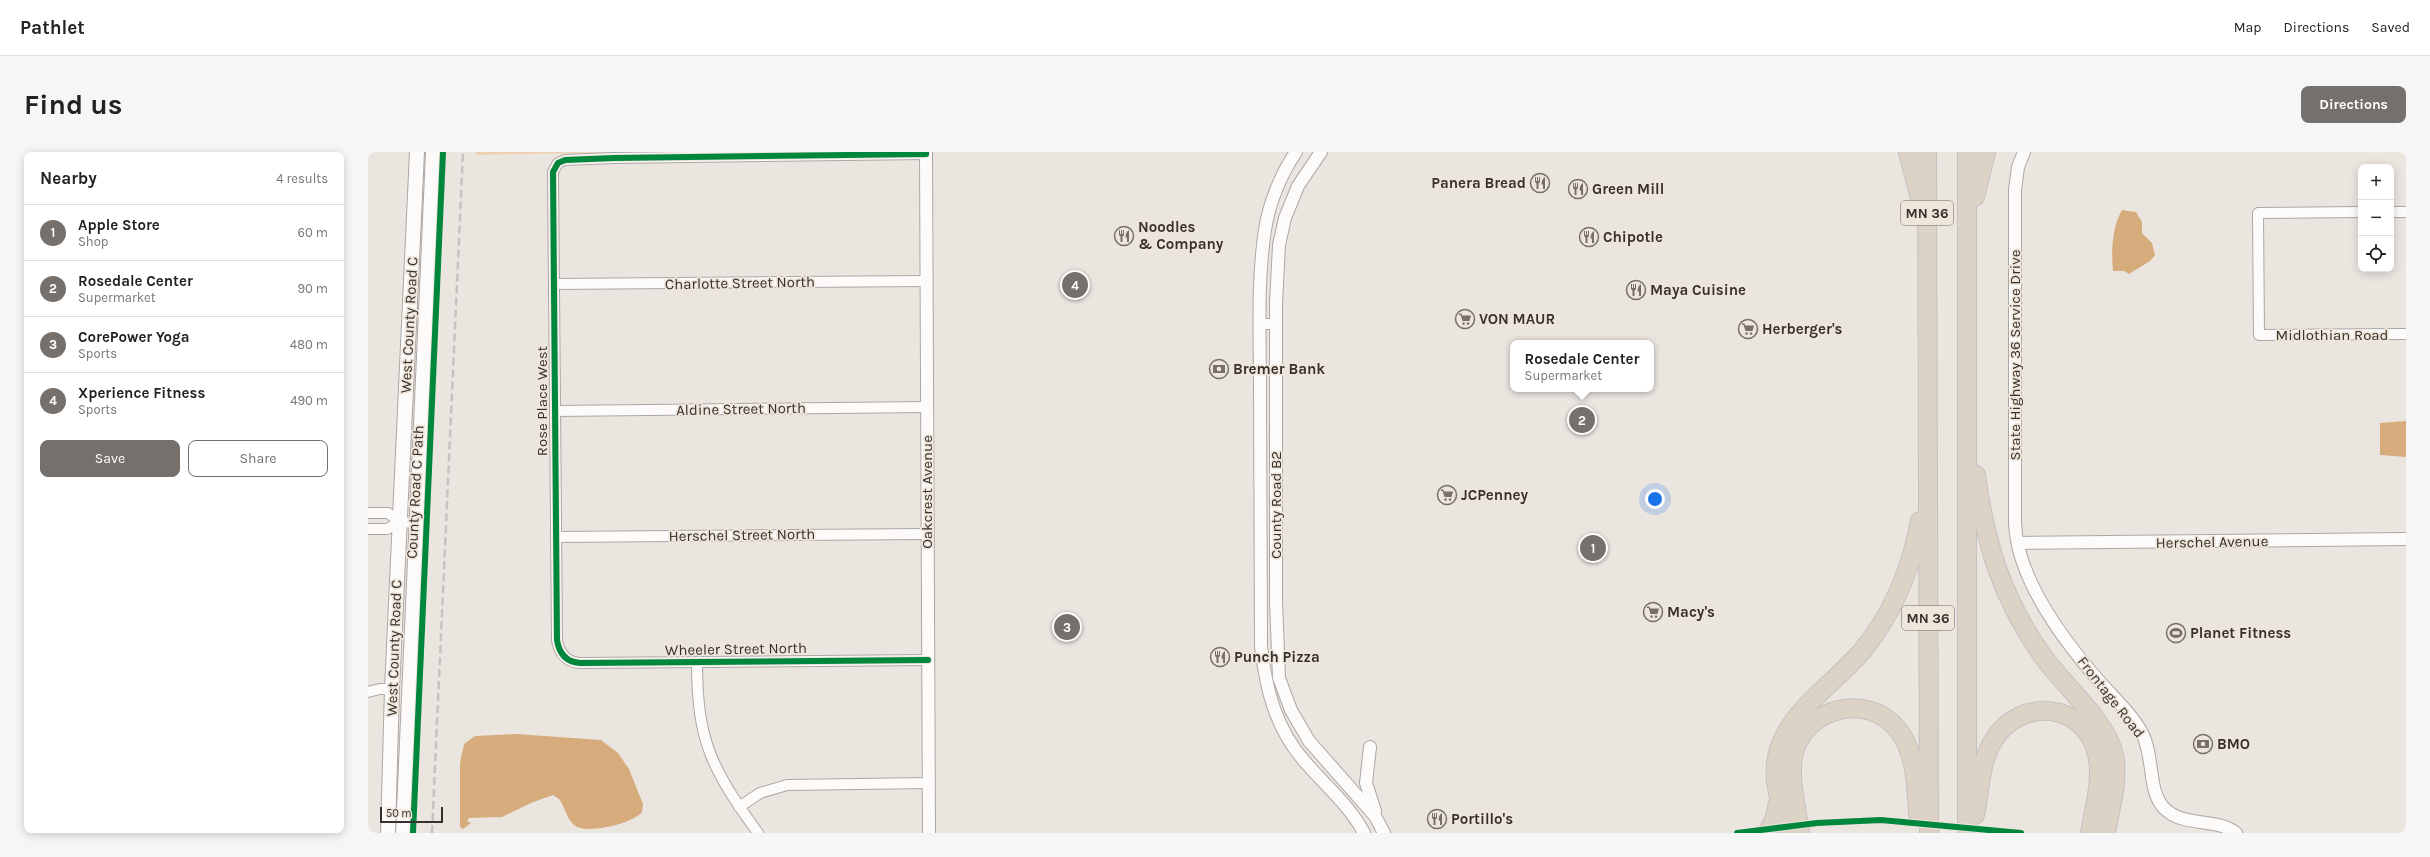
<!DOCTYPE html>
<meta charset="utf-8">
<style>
body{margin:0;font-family:Karla,sans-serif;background:#f6f6f6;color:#222}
.controls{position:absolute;right:12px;top:12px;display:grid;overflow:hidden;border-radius:8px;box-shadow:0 2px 10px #0003}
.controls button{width:36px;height:36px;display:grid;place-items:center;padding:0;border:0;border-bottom:1px solid #e0e0e0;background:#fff;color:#222;font:20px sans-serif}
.scale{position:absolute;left:12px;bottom:10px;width:63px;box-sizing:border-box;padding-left:4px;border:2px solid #35312d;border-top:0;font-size:11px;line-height:14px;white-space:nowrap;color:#35312d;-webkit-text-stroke:3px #f0e5db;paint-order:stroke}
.you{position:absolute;left:1287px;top:347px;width:14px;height:14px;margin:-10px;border:3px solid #fff;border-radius:50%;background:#1a73e8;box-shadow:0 0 0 6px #1a73e833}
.badge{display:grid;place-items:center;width:26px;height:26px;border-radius:50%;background:#75706c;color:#fff;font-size:13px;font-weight:700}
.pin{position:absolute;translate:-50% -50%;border:2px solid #fff;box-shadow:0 1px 4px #0006}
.popup{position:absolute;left:1142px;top:188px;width:144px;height:52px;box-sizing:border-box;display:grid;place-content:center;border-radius:8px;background:#fff;filter:drop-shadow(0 1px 3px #0005);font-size:13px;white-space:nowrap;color:#767676}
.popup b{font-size:15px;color:#222}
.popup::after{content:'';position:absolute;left:50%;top:100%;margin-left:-8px;border:8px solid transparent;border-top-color:#fff}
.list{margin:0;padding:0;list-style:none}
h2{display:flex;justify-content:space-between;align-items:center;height:52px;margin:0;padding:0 16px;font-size:17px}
h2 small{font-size:13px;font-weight:400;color:#767676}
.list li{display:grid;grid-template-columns:26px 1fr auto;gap:12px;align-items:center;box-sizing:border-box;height:56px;padding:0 16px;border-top:1px solid #e0e0e0}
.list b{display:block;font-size:15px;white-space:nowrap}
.list p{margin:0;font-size:13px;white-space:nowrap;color:#767676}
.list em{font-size:13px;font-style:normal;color:#767676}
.actions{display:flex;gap:8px;padding:12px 16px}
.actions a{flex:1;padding:9px 0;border:1px solid #75706c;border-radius:8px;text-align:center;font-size:14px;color:#75706c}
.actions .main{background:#75706c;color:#fff}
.icon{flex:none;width:22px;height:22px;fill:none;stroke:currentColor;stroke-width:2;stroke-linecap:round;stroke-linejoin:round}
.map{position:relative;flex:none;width:2038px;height:681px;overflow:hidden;border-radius:8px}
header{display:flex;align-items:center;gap:24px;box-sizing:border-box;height:56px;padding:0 20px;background:#fff;border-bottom:1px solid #e0e0e0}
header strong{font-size:19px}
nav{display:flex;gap:22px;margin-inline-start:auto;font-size:14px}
.intro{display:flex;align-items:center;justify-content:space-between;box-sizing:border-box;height:96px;padding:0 24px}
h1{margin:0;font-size:28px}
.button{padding:10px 18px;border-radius:8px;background:#75706c;color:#fff;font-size:14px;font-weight:700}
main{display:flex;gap:24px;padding:0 24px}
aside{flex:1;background:#fff;border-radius:8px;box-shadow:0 2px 10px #0003}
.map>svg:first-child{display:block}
.green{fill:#efd1b1}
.water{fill:#d7ac7d}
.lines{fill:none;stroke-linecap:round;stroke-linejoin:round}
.minor-casing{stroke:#aca7a4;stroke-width:12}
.tertiary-casing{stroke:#aca7a4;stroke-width:14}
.secondary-casing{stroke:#aca7a4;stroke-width:16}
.motorway-casing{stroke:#c4c1be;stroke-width:20}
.minor{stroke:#fcfbfa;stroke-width:10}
.tertiary{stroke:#fcfbfa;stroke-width:12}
.secondary{stroke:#fcfbfa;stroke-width:14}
.motorway{stroke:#ddd2c6;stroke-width:18}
.rail{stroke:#c5c3c1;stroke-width:2.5;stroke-dasharray:8 4;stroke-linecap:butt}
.cycleway-casing{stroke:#f0e5db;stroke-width:8}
.cycleway{stroke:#00873e;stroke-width:6}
.labels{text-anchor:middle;stroke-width:3.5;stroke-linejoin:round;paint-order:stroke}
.shield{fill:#f0e5db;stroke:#6d6761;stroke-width:1}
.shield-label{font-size:14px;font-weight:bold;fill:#35312d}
.poi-label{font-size:15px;font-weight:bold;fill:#35312d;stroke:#f0e5db;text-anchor:start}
.street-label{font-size:15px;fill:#35312d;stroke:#f0e5db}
</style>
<header>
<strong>Pathlet</strong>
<nav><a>Map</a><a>Directions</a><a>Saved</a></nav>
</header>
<div class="intro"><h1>Find us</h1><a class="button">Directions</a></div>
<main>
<aside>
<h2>Nearby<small>4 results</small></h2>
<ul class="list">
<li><span class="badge">1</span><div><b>Apple Store</b><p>Shop</p></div><em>60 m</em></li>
<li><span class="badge">2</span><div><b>Rosedale Center</b><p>Supermarket</p></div><em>90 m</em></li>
<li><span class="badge">3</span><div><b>CorePower Yoga</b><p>Sports</p></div><em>480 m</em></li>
<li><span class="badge">4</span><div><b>Xperience Fitness</b><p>Sports</p></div><em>490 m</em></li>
</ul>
<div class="actions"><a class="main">Save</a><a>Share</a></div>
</aside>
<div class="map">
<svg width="2038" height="681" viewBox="0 0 2038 681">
<rect width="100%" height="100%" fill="#ebe5e0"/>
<!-- green -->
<path class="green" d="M108 0H255L108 3Z"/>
<!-- water -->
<g class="water">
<path d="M1754 58 1768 60 1774 70V81L1784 91 1787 103 1782 109 1761 122 1756 119H1745C1743 100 1744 75 1754 58Z"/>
<path d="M2038 269V305L2012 303V271Z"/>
<path d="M148 582 233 588 250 601 261 617 275 652 274 660C264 672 223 681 209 675 198 668 198 656 191 647L185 643 163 651 134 665 101 666 99 669 103 671 95 677 92 675V611L96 592 107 584Z"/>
</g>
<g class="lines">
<!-- minor casing -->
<g class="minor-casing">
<g id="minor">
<path d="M558 2 246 6 197 8 190 11 185 20 189 488C191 501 198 510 212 511L560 508"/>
<path d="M1993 60 1890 61 1891 183 2038 182"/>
<path d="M2023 60H2038"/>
<path d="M186 132 558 129"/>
<path d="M892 172H908"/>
<path d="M187 259 559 255"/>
<path d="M0 361H20L32 370 49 371"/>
<path d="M0 377H19L32 370"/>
<path d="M188 385 559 382"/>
<path d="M329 510C329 590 344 617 390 681"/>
<path d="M0 540 12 537H24"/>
<path d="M371 655 392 641 419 633 560 631"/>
</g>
</g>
<!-- tertiary casing -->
<g class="tertiary-casing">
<g id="tertiary">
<path d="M558 0 561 681"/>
<path d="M928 0C913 22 901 51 897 78 889 130 892 185 892 237 892 323 892 409 893 494 898 538 908 578 938 611 958 634 982 654 996 681"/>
<path d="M953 0 930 34 917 66 911 93 908 151V449L911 526 923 558 941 589 1007 664 1016 681"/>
<path d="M1656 0 1650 15 1647 38V371C1649 427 1696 489 1731 529 1745 545 1764 562 1774 581 1786 604 1780 638 1795 655 1814 676 1847 665 1868 681"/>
<path d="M1650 391 2038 387"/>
<path d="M1002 595 998 631 1007 659"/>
</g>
</g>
<!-- secondary casing -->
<g class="secondary-casing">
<g id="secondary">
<path d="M20 681 24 537 49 0"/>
<path d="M35 681 65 0"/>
</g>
</g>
<!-- motorway casing -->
<g class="motorway-casing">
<g id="motorway">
<path d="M1540 0 1552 46"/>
<path d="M1559 0 1561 681"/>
<path d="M1607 45 1618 0"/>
<path d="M1608 323C1617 391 1634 446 1674 503 1694 532 1739 569 1746 603 1751 628 1742 657 1738 681"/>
<path d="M1607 663C1612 639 1612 610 1625 589 1652 544 1717 550 1729 602 1735 627 1726 656 1722 681"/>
<path d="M1398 681C1407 672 1408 659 1411 647"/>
<path d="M1420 681C1417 658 1405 637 1408 612 1413 563 1466 533 1495 498 1526 460 1543 417 1552 369"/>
<path d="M1432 681C1429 657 1421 630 1425 605 1434 556 1500 538 1531 579 1548 602 1548 633 1550 661"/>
<path d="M1599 681V0"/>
</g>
</g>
<!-- minor -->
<use href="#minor" class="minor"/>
<!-- tertiary -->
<use href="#tertiary" class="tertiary"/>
<!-- secondary -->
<use href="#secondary" class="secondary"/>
<!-- motorway -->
<use href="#motorway" class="motorway"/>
<!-- rail -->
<path class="rail" d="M64 681 95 0"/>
<!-- cycleway casing -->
<g class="cycleway-casing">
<g id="cycleway">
<path d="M558 0V2L246 6 197 8 190 11 185 20 189 488C191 501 198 510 212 511L560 508"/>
<path d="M45 681 75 0"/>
<path d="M1369 681 1449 671 1513 668 1653 681"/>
</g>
</g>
<!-- cycleway -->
<use href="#cycleway" class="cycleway"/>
</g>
<!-- icons -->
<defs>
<g id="restaurant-ring" transform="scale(1)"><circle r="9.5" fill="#f0e5db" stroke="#75706c" stroke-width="1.5"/><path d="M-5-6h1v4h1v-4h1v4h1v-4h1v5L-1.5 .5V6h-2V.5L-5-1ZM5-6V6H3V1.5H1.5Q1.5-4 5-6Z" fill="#75706c"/></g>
<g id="supermarket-ring" transform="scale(1)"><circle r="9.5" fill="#f0e5db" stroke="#75706c" stroke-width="1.5"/><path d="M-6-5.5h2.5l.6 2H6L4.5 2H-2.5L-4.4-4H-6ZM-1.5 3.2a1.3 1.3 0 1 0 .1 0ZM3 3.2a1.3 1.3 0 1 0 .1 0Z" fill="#75706c"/></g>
<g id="bank-ring" transform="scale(1)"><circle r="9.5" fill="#f0e5db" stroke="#75706c" stroke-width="1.5"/><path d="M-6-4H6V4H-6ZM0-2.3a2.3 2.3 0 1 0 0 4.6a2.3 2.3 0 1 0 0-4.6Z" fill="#75706c"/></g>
<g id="stadium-ring" transform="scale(1)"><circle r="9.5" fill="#f0e5db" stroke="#75706c" stroke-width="1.5"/><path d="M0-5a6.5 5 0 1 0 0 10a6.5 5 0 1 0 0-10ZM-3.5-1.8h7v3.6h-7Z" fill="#75706c"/></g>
</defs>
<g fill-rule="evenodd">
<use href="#restaurant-ring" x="1172" y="31"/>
<use href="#restaurant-ring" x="1210" y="37"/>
<use href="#restaurant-ring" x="756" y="84"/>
<use href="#restaurant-ring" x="1221" y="85"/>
<use href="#restaurant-ring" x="1268" y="138"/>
<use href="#supermarket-ring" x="1097" y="167"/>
<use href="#supermarket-ring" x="1380" y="177"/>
<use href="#bank-ring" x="851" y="217"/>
<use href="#supermarket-ring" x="1079" y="343"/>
<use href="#supermarket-ring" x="1285" y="460"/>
<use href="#stadium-ring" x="1808" y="481"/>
<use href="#restaurant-ring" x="852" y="505"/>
<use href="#bank-ring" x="1835" y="592"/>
<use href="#restaurant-ring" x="1069" y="667"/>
</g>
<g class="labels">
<!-- shield labels -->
<g class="shield">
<rect x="1533" y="49" width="52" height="24" rx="3"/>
<rect x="1534" y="454" width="52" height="24" rx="3"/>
</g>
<g class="shield-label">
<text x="1559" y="66">MN 36</text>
<text x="1560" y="471">MN 36</text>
</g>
<!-- poi labels -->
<g class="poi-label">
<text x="1158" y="36" text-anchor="end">Panera Bread</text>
<text x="1224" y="42">Green Mill</text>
<text x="770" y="80">Noodles<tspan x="770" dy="17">&amp; Company</tspan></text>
<text x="1235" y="90">Chipotle</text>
<text x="1282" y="143">Maya Cuisine</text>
<text x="1111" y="172">VON MAUR</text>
<text x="1394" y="182">Herberger's</text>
<text x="865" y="222">Bremer Bank</text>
<text x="1093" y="348">JCPenney</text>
<text x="1299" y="465">Macy's</text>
<text x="1822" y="486">Planet Fitness</text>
<text x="866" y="510">Punch Pizza</text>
<text x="1849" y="597">BMO</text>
<text x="1083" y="672">Portillo's</text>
</g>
<!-- street labels -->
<g class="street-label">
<text transform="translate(372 131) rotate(-1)" y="5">Charlotte Street North</text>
<text transform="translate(41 173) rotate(-87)" y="5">West County Road C</text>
<text x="1964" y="188">Midlothian Road</text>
<text transform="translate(1647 203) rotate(-90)" y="5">State Highway 36 Service Drive</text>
<text transform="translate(174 249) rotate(-90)" y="5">Rose Place West</text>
<text transform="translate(373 257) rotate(-1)" y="5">Aldine Street North</text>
<text transform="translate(47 340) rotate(-87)" y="5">County Road C Path</text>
<text transform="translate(559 340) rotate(-90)" y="5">Oakcrest Avenue</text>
<text transform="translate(908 353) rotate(-90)" y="5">County Road B2</text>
<text transform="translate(374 383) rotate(-1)" y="5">Herschel Street North</text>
<text transform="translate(1844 390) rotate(-1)" y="5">Herschel Avenue</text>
<text transform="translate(26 496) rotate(-88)" y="5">West County Road C</text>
<text transform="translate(368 497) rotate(-1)" y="5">Wheeler Street North</text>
<text transform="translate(1743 545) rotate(52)" y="5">Frontage Road</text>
</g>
</g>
</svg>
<div class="controls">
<button>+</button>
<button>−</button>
<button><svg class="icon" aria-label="locate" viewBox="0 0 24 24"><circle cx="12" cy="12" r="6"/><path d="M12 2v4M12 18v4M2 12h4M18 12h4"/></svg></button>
</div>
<div class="scale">50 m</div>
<div class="you"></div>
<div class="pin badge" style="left:1225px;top:396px">1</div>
<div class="pin badge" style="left:1214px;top:268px">2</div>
<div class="popup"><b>Rosedale Center</b>Supermarket</div>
<div class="pin badge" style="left:699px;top:475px">3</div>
<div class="pin badge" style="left:707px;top:133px">4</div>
</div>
</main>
